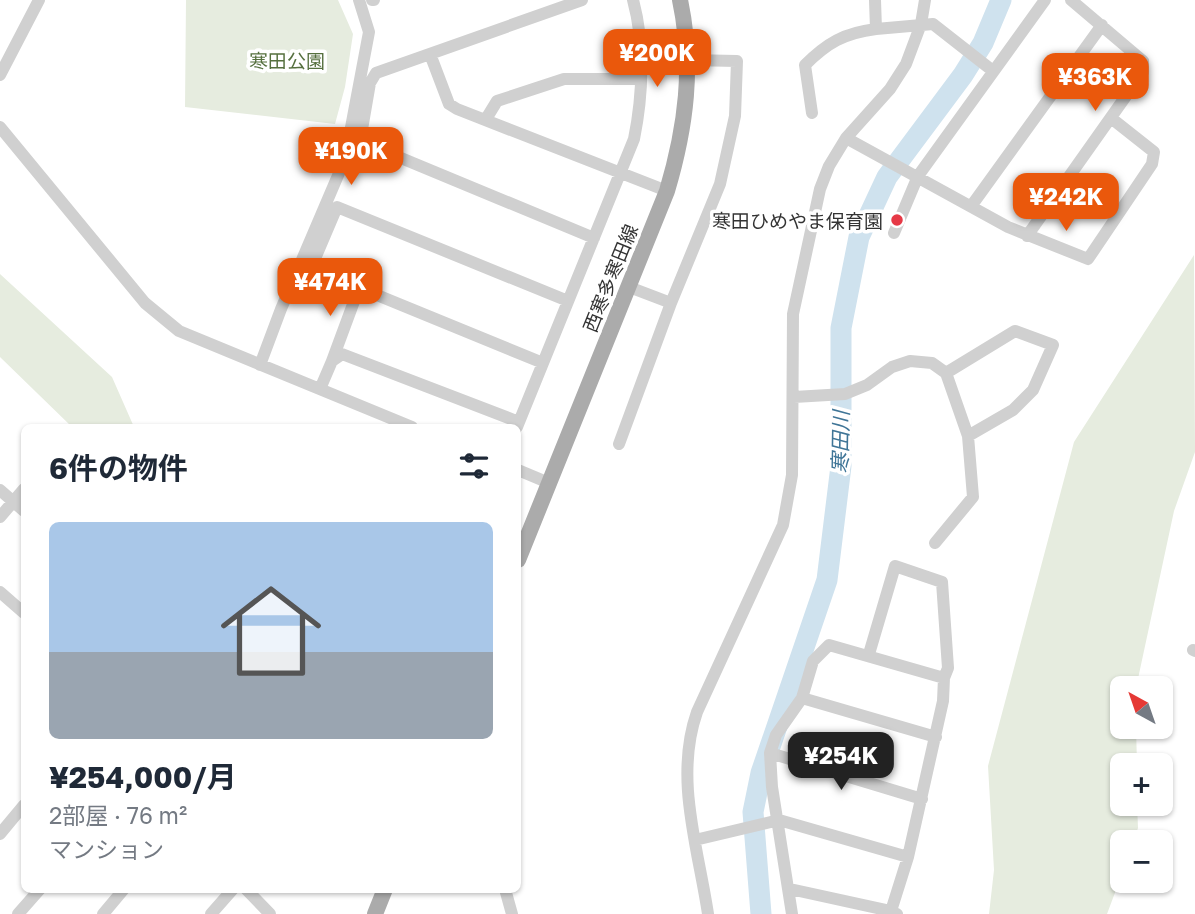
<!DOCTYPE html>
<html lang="ja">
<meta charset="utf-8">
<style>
:root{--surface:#fff;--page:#f6f6f7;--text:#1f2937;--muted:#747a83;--line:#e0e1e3;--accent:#ea580c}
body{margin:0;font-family:"Golos Text","Noto Sans JP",sans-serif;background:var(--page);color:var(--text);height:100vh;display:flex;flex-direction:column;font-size:26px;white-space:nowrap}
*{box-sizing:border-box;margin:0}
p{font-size:23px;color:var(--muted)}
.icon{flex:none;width:38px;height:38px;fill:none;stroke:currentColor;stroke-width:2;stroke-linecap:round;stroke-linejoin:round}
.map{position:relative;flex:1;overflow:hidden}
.drawer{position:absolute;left:21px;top:424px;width:500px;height:469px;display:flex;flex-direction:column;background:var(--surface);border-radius:10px;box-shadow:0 2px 5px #0004}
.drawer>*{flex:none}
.needle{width:46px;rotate:320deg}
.tools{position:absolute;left:1110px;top:676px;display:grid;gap:14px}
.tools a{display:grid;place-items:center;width:63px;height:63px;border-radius:10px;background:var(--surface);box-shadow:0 2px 5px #0004;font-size:35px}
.price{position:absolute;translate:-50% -60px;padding:0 16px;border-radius:14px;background:var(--accent);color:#fff;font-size:23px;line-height:46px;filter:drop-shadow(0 2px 4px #0008)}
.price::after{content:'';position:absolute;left:50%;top:42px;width:21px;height:16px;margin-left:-10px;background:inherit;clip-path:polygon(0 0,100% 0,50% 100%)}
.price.on{background:#222;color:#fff}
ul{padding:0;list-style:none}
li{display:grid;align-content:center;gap:14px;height:371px;padding:0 28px}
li+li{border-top:2px solid var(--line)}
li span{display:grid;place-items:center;height:217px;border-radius:10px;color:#555}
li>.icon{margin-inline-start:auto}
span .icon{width:126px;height:126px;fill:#fffc;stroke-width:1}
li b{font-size:30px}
h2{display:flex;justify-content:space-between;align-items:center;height:84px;padding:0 28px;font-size:30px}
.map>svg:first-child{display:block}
</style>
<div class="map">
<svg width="1195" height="914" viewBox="0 0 1195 914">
<rect width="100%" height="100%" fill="#fff"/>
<path fill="#e6ecdf" d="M186 0H338L353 34 345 87 335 124 185 107Z
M1194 255 1195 452 1174 511 1136 688H1122V726H1136L1137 765H1122V803H1137L1138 828 1133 842H1122V874L1107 914H989L994 870 988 766 1074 442Z
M0 274 112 377 134 427H72L0 357Z"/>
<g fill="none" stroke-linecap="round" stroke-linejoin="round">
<path stroke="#cfe2ee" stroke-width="21" d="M761 914 753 812 761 773 827 580 841 466V328L859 237 887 177 963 75 983 43 1001 0"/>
<path stroke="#d0d0d0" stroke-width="12" d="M372 0H374
M582 0 376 73 370 83 360 141 594 238
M875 0 876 29 933 24 993 71
M430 54 449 104 457 109 667 191
M0 75 39 0
M812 113 805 65C827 43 844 33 876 29
M486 119 497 101 564 79H640
M0 127 145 303 179 331 412 427
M846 138 1008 227 1088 259 1152 164 1154 152 1111 118
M972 205 1102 25
M894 233 918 176 1045 0
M1027 236 1143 72V61L1071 0
M629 287 671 303
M332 361 359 288
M543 363 311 268 337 207 568 301
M260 365 281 309 345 159 369 32 359 0
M946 373 1015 331 1053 345 1033 390 1013 410 968 436
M320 389 332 361 342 354 519 422
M794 397 845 394 867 385 892 367 910 361 932 363 946 373 968 436 973 497 935 543
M517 427 634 139C643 95 645 44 633 0
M619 444 671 303 720 184 735 116 737 61 689 60
M518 470 549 483
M0 490 24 511
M0 517 24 489
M0 592 24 613
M1193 650 1195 651
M869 654 895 566 942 582 948 668 944 678 943 701 908 857 891 911 897 914
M802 698 936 737
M770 753 922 799
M0 834 24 805
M695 840 779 820 908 857
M246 889 270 914
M505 889 512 914
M790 889 891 911
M18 914 40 889
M103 914 124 889
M211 914 233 889
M708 914C698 847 674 778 697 712L783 525 792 475 793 314 820 189 829 166 846 138 890 89 906 64 921 24 925 0
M792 914 772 787 770 753 776 735 802 698 813 661 829 645 944 678"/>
<path stroke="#ababab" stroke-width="16" d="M518 560 667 191C686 127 694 66 680 0
M375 914 385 889"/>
</g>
<circle fill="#e63946" stroke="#fff" stroke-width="2.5" cx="897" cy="220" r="7"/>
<g text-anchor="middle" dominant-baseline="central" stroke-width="7" stroke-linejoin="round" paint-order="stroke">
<g font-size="19" fill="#56703f" stroke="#fff">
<text x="287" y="60">寒田公園</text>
</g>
<g font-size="19" fill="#333" stroke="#fff" text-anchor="end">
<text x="883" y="220">寒田ひめやま保育園</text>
</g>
<g font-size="19" fill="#333" stroke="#fff">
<text transform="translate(610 278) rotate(-68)">西寒多寒田線</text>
</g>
<g font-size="21" font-style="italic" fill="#3f7597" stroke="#fff">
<text transform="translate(840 442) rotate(-89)">寒田川</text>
</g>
</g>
</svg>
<div class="tools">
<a><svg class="needle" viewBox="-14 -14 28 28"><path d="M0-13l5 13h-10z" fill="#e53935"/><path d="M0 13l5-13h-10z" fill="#747a83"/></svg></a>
<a>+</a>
<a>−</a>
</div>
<b class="price" style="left:657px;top:89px">¥200K</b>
<b class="price" style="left:1095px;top:113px">¥363K</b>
<b class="price" style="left:351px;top:187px">¥190K</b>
<b class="price" style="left:1066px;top:233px">¥242K</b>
<b class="price" style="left:330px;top:318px">¥474K</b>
<b class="price on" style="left:841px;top:792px">¥254K</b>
<section class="drawer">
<h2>6件の物件<svg class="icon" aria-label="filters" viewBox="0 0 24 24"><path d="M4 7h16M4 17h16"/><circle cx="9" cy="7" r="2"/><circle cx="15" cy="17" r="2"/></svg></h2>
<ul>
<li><span style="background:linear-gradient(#a9c7e8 60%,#9aa5b1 0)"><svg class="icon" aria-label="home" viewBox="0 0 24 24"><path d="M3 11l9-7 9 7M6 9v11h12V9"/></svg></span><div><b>¥254,000/月</b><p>2部屋 · 76 m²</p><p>マンション</p></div></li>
</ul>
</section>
</div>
